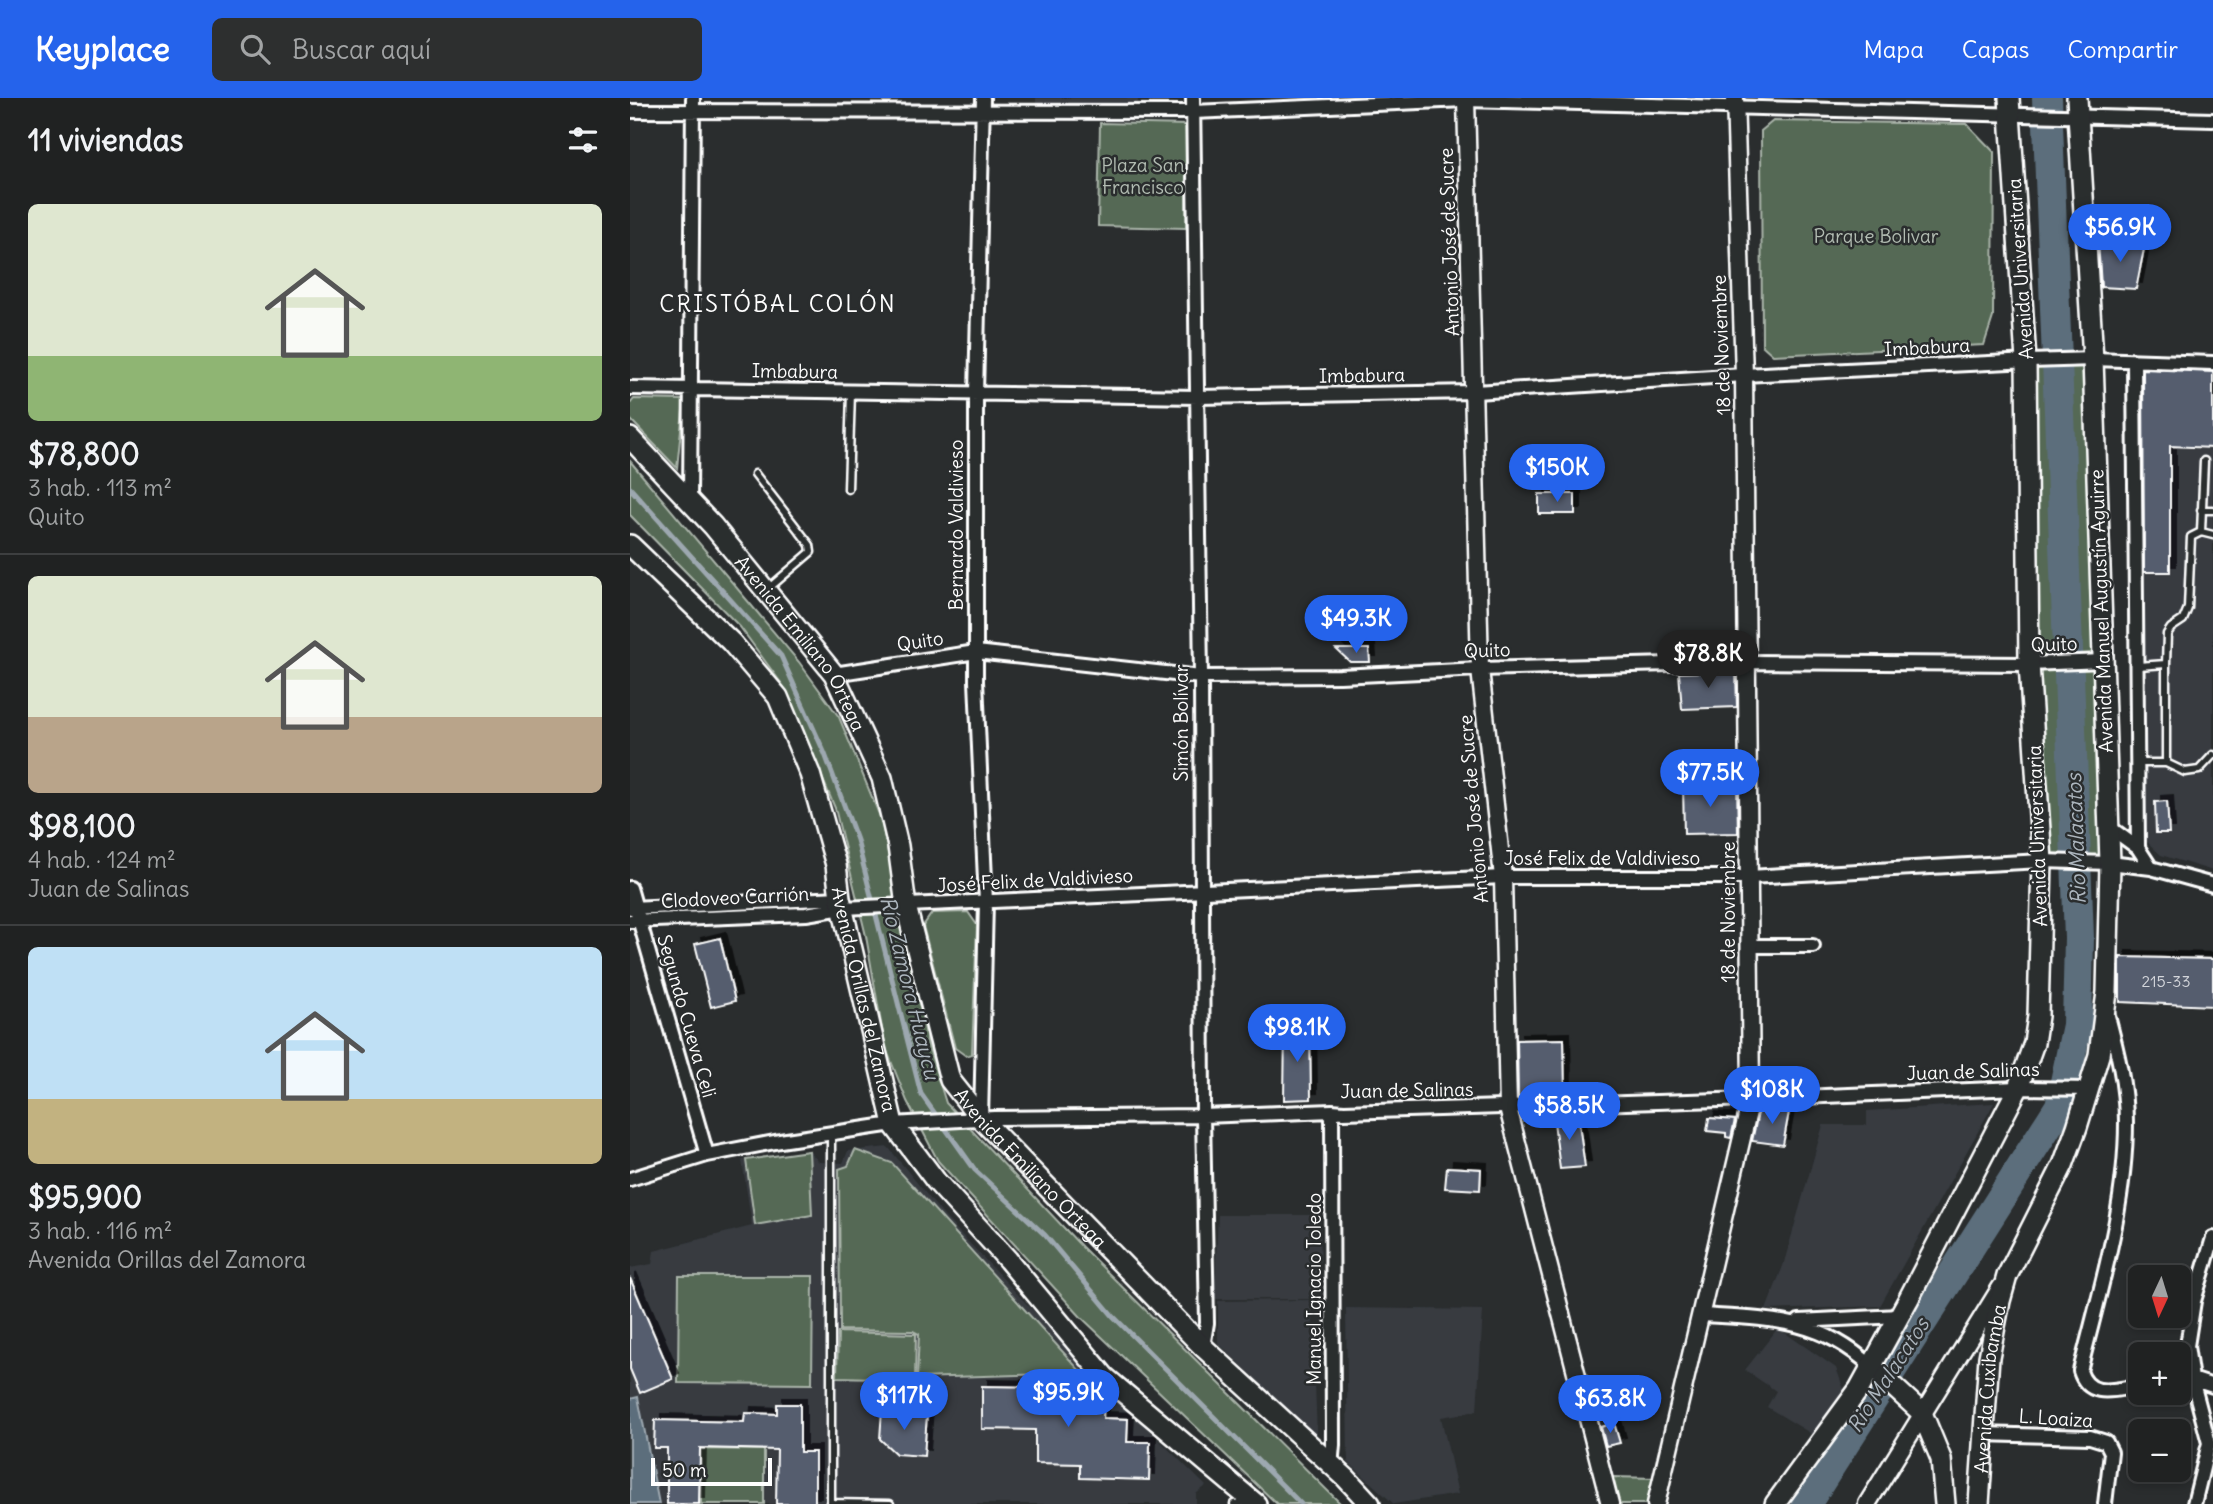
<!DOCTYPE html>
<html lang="es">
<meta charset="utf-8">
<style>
:root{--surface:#202222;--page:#2d2f2f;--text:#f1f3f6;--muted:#a2a4a5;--line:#3d3f40;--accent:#2563eb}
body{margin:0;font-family:Delius,sans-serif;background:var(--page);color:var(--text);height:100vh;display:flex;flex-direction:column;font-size:26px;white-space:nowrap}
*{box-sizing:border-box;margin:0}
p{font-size:23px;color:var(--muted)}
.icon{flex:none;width:38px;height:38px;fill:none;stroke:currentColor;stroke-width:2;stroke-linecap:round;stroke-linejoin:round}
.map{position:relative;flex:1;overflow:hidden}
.details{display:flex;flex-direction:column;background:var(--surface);width:630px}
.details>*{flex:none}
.needle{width:46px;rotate:184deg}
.controls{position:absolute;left:1498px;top:1167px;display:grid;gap:14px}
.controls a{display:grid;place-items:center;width:63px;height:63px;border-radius:10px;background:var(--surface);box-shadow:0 4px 10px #0003,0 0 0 2px var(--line);font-size:35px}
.scale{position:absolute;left:21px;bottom:18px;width:121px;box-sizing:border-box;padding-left:7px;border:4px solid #fff;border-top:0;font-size:19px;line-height:24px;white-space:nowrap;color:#fff;-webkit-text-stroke:5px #2a2d2e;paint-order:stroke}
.price{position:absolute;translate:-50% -60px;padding:0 16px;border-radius:24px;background:var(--accent);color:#fff;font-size:23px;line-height:46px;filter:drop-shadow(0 2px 4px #0008)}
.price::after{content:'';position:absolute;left:50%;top:42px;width:21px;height:16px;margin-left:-10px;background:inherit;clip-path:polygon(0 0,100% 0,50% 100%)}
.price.active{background:#222;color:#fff}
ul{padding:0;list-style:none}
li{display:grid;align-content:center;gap:14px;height:371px;padding:0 28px}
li+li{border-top:2px solid var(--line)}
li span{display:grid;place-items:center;height:217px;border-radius:10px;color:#555}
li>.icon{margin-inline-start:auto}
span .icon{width:126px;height:126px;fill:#fffc;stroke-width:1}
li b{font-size:30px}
h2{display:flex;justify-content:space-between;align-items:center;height:84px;padding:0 28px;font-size:30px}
header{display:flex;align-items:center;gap:42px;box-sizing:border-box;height:98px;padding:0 35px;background:var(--accent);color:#fff}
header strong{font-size:33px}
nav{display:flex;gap:38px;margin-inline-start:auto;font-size:24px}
.search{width:490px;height:63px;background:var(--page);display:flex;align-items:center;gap:18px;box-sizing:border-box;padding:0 24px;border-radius:10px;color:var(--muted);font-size:26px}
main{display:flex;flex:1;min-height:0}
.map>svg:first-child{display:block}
</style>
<header>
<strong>Keyplace</strong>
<div class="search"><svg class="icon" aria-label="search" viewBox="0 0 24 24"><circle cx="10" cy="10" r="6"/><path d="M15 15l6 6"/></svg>Buscar aquí</div>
<nav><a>Mapa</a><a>Capas</a><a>Compartir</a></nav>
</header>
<main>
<section class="details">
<h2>11 viviendas<svg class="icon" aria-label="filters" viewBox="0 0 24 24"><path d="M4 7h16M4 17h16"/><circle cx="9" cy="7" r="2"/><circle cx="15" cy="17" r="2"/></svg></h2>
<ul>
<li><span style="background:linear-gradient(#dfe7d0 70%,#8fb573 0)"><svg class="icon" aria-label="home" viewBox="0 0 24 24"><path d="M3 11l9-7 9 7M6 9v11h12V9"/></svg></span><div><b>$78,800</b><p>3 hab. · 113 m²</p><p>Quito</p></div></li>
<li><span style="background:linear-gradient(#dfe7d0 65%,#b9a48a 0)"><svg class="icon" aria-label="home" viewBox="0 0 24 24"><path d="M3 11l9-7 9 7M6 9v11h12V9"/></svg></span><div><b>$98,100</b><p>4 hab. · 124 m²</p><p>Juan de Salinas</p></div></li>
<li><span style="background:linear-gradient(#bfe0f5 70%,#c2b280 0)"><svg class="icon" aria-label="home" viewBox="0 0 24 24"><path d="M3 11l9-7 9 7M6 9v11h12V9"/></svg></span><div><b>$95,900</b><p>3 hab. · 116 m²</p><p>Avenida Orillas del Zamora</p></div></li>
</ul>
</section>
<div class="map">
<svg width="1583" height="1406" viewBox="0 0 1583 1406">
<defs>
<filter id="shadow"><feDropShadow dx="6" dy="-6" stdDeviation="0" flood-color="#0009"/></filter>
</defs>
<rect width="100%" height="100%" fill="#2a2d2e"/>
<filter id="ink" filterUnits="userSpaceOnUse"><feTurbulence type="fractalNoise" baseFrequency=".0143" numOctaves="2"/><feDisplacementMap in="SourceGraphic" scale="14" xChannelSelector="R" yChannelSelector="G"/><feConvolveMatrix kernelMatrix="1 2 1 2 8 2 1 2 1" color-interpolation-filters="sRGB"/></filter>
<g filter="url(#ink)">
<path fill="#373b41" d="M406 0H508V13L406 12Z
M1508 265 1583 267V773L1531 757 1516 743V674Z
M1364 1005 1250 1208 1136 1212 1153 1168 1193 1027H1237V1013Z
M258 1049 314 1118 471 1285 576 1388 566 1396V1406H0V1170L22 1166 24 1153 122 1128 112 1062 179 1053 189 1064 213 1065 218 1053Z
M588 1117H690L691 1201H584Z
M682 1202 687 1339 588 1245V1203Z
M716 1210 853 1212 847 1313 811 1319 828 1396 764 1406 718 1364Z
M1148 1230 1206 1270 1215 1294 1185 1338 1137 1309 1146 1293 1115 1272Z"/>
<path fill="#556954" stroke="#aab4aa" stroke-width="2" d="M1143 23 1337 26 1364 54 1363 219 1354 247 1143 257 1132 247 1131 33Z
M470 25 558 27 556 130 468 128Z
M1463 262 1478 764 1413 761 1396 263Z
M4 301 54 302 47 370 0 321V306Z
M0 363 169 564 209 619 251 721 298 947 316 1005 452 1149 711 1406H647L451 1219 308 1063 277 1003 255 948 236 838 205 710 154 589 110 529 0 417Z
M338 814 347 827 342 956 336 958 325 950 293 828 302 815Z
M225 1052 262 1065 452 1275 287 1280 289 1236 283 1233 210 1232 209 1071 218 1068Z
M179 1053 182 1117 125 1127 116 1062Z
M49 1178H183L182 1286 48 1285Z
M208 1234 286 1236 285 1281 207 1279Z
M71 1351 134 1352V1406H71Z
M982 1379 1026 1380 1020 1406H989Z"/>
<path fill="#5b6e7c" stroke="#9da8b0" stroke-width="2" d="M8 1299 29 1406H0V1301Z"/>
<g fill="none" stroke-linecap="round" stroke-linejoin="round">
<path stroke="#9da8b0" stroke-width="5" d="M0 390 151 558 195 656 227 742 291 996 345 1072 415 1137 483 1218 671 1406"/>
<path stroke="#5b6e7c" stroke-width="30" d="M1176 1406 1430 1008 1447 927 1449 840 1417 0"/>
</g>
<path fill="#545d6e" stroke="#fff" stroke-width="2" filter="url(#shadow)" d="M1468 142 1515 146 1506 191 1471 189Z
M1513 271 1583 274V350L1540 348V474H1514Z
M909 396H945V416H909Z
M706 551H739L740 564H720Z
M1106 573 1107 609 1052 611 1049 575Z
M1053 686H1107L1108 735 1054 736Z
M1537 703 1539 735H1526L1525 704Z
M90 840 105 903 81 909 65 846Z
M1490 859 1583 861V908L1490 904Z
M655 930H680L681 1001 654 1002Z
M934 941 935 998 888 999 887 942Z
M1160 1008 1153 1047 1122 1043 1128 1015 1132 1012Z
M923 1016 948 1018 955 1069 930 1071Z
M1079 1020 1105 1022 1101 1040 1096 1039V1035L1077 1033Z
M817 1069 851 1071 850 1092 815 1090Z
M0 1180 43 1281 10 1295 0 1271Z
M409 1283 456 1284V1303H474L473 1320 498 1321 497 1344H520L519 1382 450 1380V1366L405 1365V1332L352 1331V1288L409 1289Z
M147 1306H170V1354H185V1406H146L147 1352 70 1350 69 1406H37V1350H24L25 1322 114 1324 115 1315 147 1316Z
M252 1312 297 1316 294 1358 266 1356 250 1341Z
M984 1325 990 1345 976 1348 971 1329Z"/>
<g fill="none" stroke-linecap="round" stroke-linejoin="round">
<defs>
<path id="service" d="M125 376 180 447 181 454 139 490
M218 391 221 294
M1571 412H1583
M1571 434 1583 437
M1508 568 1536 566 1537 536 1541 530 1553 522 1558 510 1561 439 1571 434 1574 363
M1508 665H1536V566
M1536 665 1555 674 1569 672 1583 657
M201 1405 260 1406
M201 1406V1036
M604 1406 618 1404"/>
<path id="minor" d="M563 0 571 579 573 1018 577 1225 573 1249
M0 13 563 14 835 2 1583 22
M1504 263 1508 750
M0 290 568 299 845 294 1114 277 1400 263 1463 261 1583 265
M60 404 63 0
M204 576 346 554 571 579 710 578 850 571 1118 564 1399 566 1473 563
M1478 728 1508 750 1521 770
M0 790 77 1057
M1 810 210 800
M0 823 176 816 213 810 873 779H1119L1412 763 1480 765 1521 770 1583 787
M1119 848H1183
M1478 918C1487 952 1496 988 1496 1024 1496 1109 1470 1191 1450 1273 1459 1302 1486 1291 1510 1288
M351 1021 356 804 346 583V296L353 0
M0 1081 77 1057 150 1043 263 1026 364 1020 573 1018 702 1013 714 1014 1121 1001 1388 990 1459 991
M1071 1217C1138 1221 1189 1220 1241 1268
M1169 1223 1269 1218
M1549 1283 1562 1281 1583 1288
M1352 1336 1460 1339 1476 1344 1481 1354 1475 1406
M701 1369 703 1347 702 1013
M1564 1406 1579 1345 1562 1281 1557 1248 1564 1203 1583 1140"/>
<path id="tertiary" d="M836 0 850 571 873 779 878 1010 980 1406
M1026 1406 1121 1001 1114 277 1105 0
M1237 1406 1371 1189"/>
<g id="primary">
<path id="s1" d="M0 340 83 428 204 576 252 680 268 748 276 808 320 982 351 1021 573 1249 716 1380 740 1406"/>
<path id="s2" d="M0 447 101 544 148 599 180 676 206 767 210 800 263 1026 306 1083 378 1162 475 1279 626 1406"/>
<path d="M1241 1268 1292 1315 1311 1361 1315 1406"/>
<path d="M1145 1406 1229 1291 1278 1202 1388 990 1404 945 1408 918 1412 763 1399 566 1396 263 1379 0"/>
<path id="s3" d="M1349 1406 1359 1259 1370 1203 1377 1178 1433 1067 1447 1029 1469 957 1477 894 1480 765 1463 261 1447 0"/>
</g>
</defs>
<use href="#service" stroke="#fff" stroke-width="11"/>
<use href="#minor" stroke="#fff" stroke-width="18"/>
<use href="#tertiary" stroke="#fff" stroke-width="21"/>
<use href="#primary" stroke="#fff" stroke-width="24"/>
<use href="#service" stroke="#2a2d2e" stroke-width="6"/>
<use href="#minor" stroke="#2a2d2e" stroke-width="12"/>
<use href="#tertiary" stroke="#2a2d2e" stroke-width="16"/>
<use href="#primary" stroke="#2a2d2e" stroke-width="19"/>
</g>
</g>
<g text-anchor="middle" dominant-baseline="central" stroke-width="5" stroke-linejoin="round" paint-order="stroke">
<g font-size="16" fill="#d4d6db">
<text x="1536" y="883">215-33</text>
</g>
<g font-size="19" fill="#b2bcb2" stroke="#2a2d2e">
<text x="513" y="67">Plaza San<tspan x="513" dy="22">Francisco</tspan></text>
<text x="1246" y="138">Parque Bolivar</text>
</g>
<g font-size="19" fill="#fff" stroke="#2a2d2e">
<text transform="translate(819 144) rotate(-92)">Antonio José de Sucre</text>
<text transform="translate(1390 171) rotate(-94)">Avenida Universitaria</text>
<text transform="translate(1091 247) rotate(-92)">18 de Noviembre</text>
<text transform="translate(1297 249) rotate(-3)">Imbabura</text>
<text transform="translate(165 273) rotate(1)">Imbabura</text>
<text transform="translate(732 277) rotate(-1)">Imbabura</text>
<text transform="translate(326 427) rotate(-90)">Bernardo Valdivieso</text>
<text transform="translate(1471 513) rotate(-92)">Avenida Manuel Augustín Aguirre</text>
<text transform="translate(290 543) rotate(-9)">Quito</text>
<text stroke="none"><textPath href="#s1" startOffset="268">Avenida Emiliano Ortega</textPath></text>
<text transform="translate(1424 546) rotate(-2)">Quito</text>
<text transform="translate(857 552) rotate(-2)">Quito</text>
<text transform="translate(551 625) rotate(-90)">Simón Bolívar</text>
<text transform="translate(843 711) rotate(-95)">Antonio José de Sucre</text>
<text transform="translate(1407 738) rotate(-92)">Avenida Universitaria</text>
<text x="972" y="760">José Felix de Valdivieso</text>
<text transform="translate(405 782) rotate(-3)">José Felix de Valdivieso</text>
<text transform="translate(105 799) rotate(-3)">Clodoveo Carrión</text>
<text transform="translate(1098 814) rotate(-90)">18 de Noviembre</text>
<text stroke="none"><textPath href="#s2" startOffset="528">Avenida Orillas del Zamora</textPath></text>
<text transform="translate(57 918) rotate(74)">Segundo Cueva Celi</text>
<text transform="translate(1343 973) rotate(-2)">Juan de Salinas</text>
<text transform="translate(777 992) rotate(-1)">Juan de Salinas</text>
<text stroke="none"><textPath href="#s1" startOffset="856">Avenida Emiliano Ortega</textPath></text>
<text transform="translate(684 1191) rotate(-90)">Manuel Ignacio Toledo</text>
<text stroke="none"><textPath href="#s3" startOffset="116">Avenida Cuxibamba</textPath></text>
<text transform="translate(1426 1320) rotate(4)">L. Loaiza</text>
</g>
<g font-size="21" font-style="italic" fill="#adb6be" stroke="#2a2d2e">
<text transform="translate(1446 741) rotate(-92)">Rio Malacatos</text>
<text transform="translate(280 890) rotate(76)">Río Zamora Huaycu</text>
<text transform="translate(1258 1277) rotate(-57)">Rio Malacatos</text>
</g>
<g font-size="23" letter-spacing="2" fill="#fff" stroke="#2a2d2e">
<text x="148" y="205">CRISTÓBAL COLÓN</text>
</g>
</g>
</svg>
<div class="controls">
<a><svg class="needle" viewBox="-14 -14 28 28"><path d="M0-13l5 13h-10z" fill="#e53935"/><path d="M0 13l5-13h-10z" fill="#a2a4a5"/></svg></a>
<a>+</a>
<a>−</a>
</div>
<div class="scale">50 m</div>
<b class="price" style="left:1490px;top:166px">$56.9K</b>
<b class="price" style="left:927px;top:406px">$150K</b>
<b class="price" style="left:726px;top:557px">$49.3K</b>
<b class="price active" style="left:1078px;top:592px">$78.8K</b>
<b class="price" style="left:1080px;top:711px">$77.5K</b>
<b class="price" style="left:667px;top:966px">$98.1K</b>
<b class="price" style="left:1142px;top:1028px">$108K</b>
<b class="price" style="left:939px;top:1044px">$58.5K</b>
<b class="price" style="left:438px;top:1331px">$95.9K</b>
<b class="price" style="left:274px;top:1334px">$117K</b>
<b class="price" style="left:980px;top:1337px">$63.8K</b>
</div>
</main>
